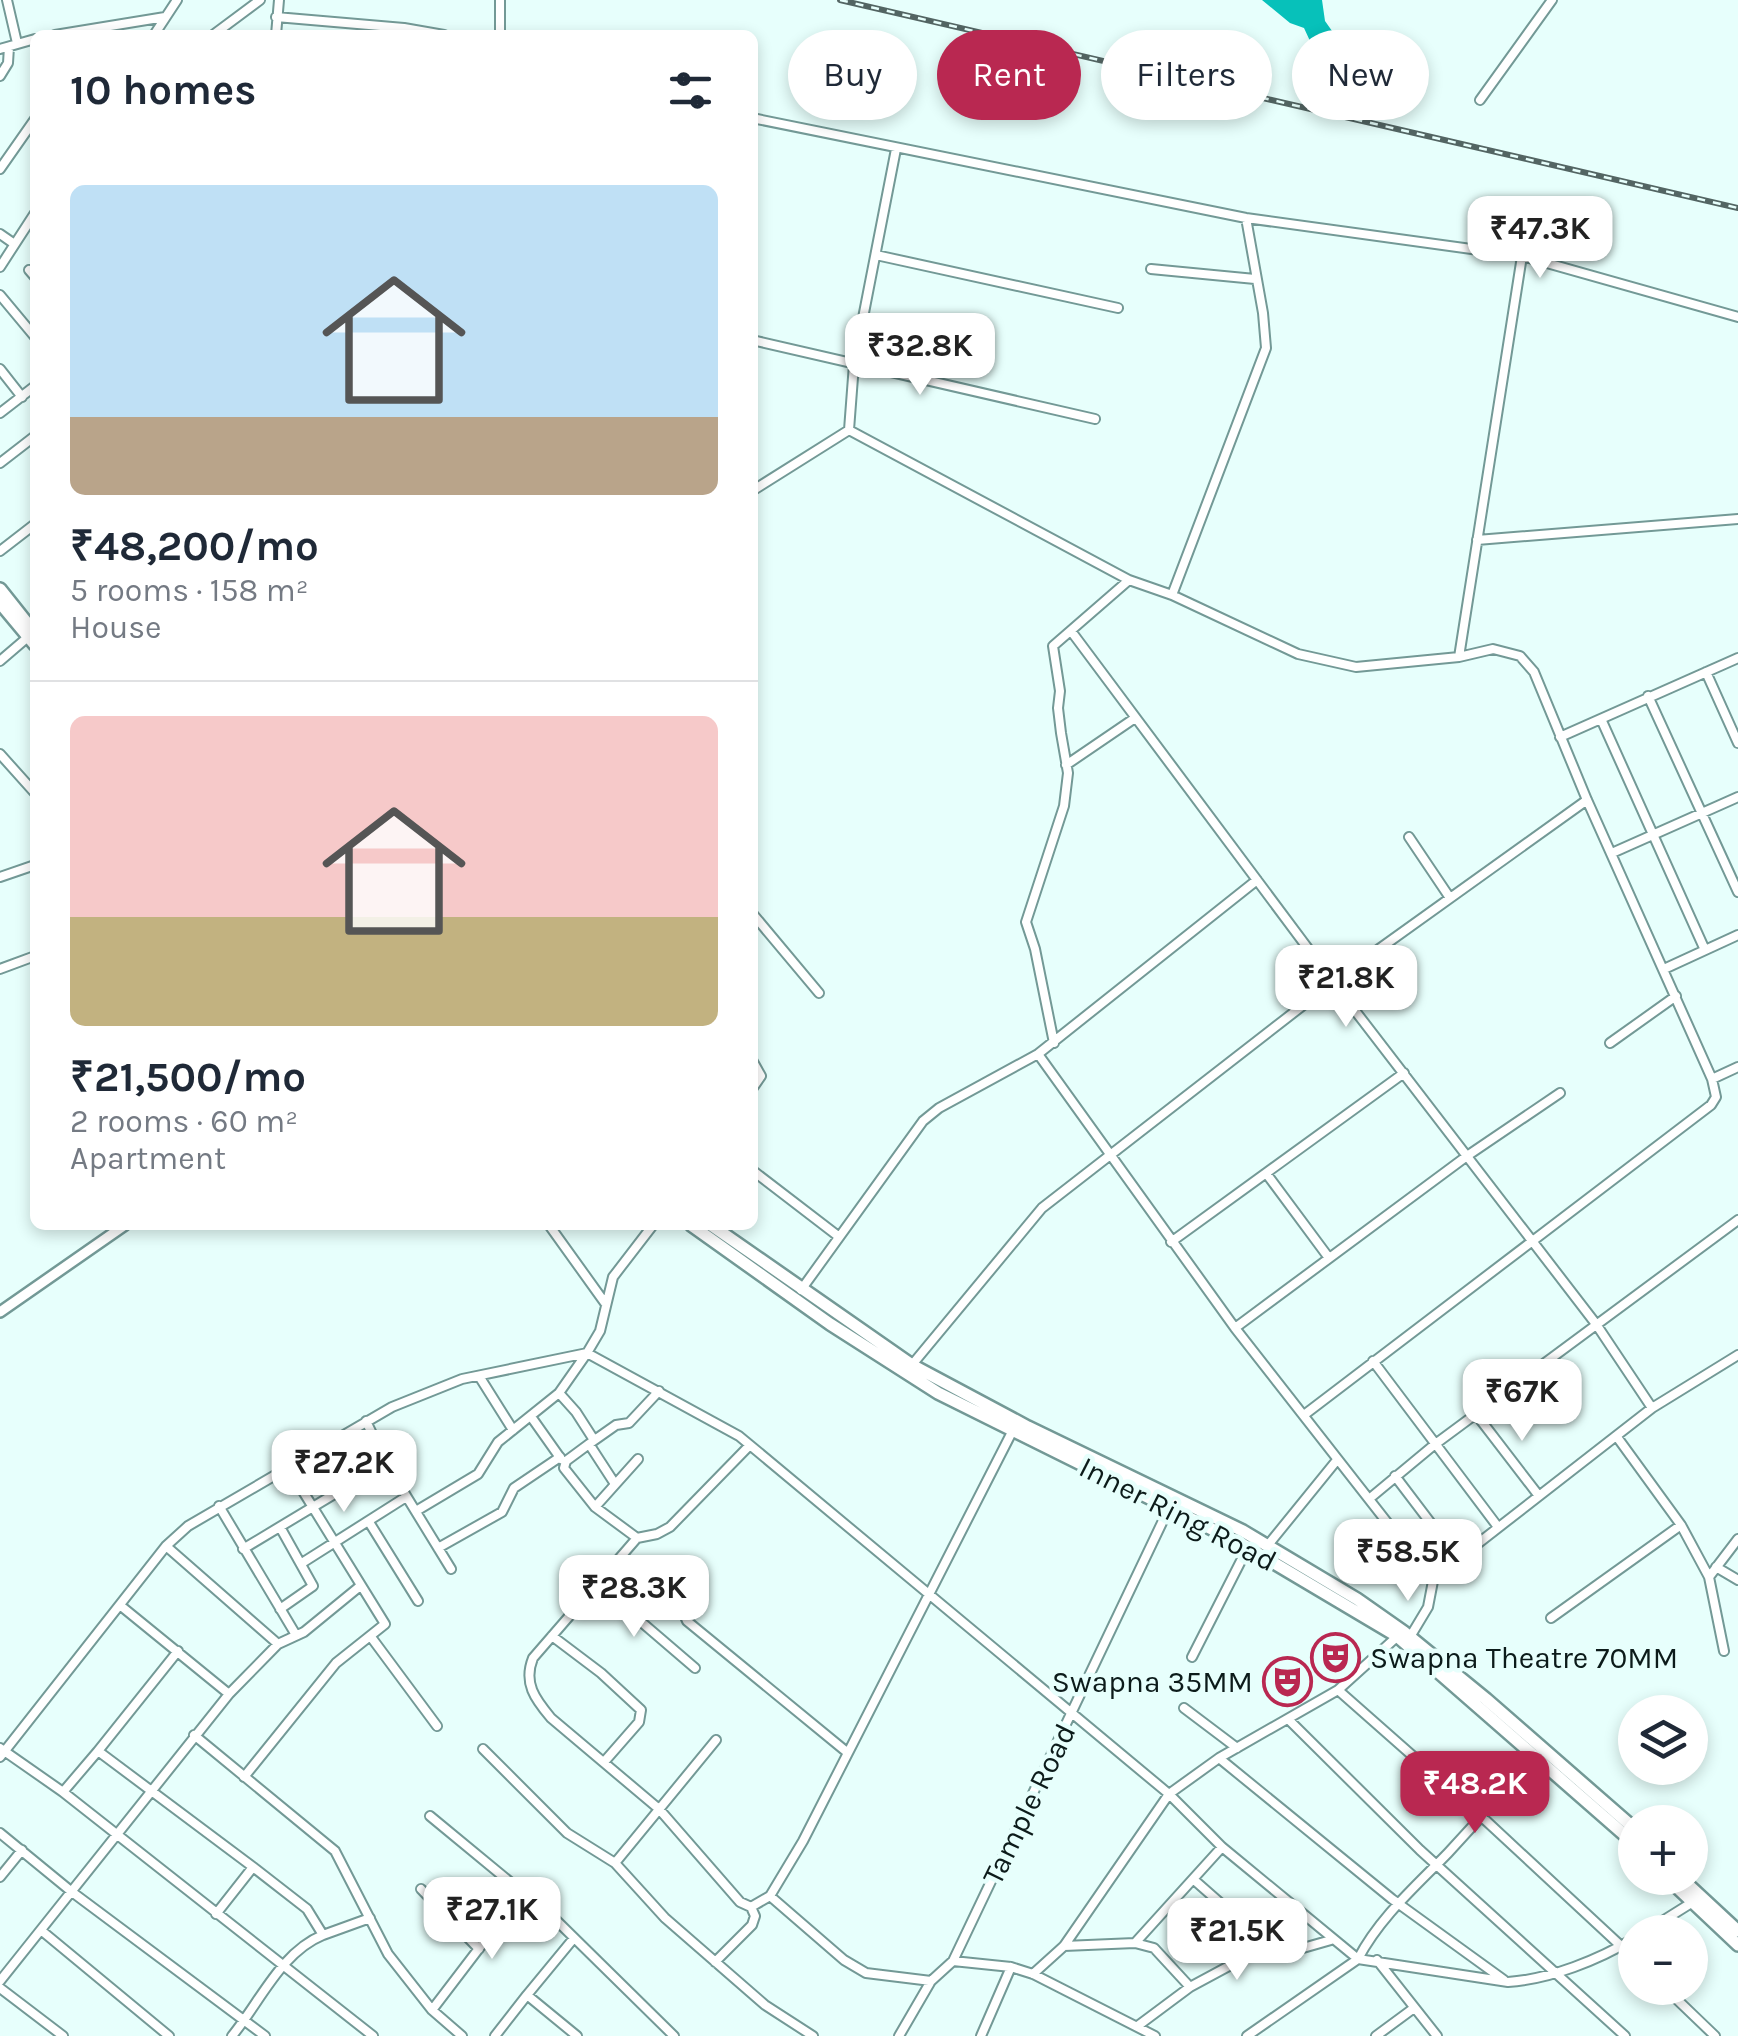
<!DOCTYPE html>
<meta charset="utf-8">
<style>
:root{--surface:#fff;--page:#f6f6f7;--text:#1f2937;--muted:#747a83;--line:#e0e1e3;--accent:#b92851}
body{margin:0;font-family:Karla,sans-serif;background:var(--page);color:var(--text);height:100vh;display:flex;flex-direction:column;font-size:38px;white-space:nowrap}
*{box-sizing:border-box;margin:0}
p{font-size:32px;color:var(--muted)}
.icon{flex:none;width:55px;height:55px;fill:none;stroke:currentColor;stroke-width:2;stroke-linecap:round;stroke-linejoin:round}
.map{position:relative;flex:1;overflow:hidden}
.panel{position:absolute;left:30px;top:30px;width:728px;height:1200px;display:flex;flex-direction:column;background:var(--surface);border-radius:15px;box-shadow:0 5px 15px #0003}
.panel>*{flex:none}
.banner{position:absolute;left:788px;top:30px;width:800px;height:90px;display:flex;gap:20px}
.tools{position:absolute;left:1618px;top:1695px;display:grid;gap:20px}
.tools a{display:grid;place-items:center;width:90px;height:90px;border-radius:50%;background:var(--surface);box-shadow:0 5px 15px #0003;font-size:50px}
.price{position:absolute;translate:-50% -85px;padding:0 22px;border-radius:20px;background:#fff;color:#222;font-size:32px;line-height:65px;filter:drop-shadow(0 2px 5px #0008)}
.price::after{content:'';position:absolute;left:50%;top:60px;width:30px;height:22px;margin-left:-15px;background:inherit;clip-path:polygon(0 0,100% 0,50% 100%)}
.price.current{background:var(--accent);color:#fff}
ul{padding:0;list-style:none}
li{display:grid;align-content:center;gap:20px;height:530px;padding:0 40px}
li+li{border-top:2px solid var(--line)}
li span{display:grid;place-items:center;height:310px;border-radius:15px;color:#555}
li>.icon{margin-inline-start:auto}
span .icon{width:180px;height:180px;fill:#fffc;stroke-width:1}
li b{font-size:42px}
h2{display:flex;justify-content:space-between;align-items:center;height:120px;padding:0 40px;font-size:42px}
.chip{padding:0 35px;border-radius:45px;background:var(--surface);box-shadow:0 5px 15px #0003;font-size:35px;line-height:90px}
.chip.current{background:var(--accent);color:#fff}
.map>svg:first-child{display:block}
</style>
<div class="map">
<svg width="1738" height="2036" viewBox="0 0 1738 2036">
<rect width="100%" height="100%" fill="#e7fffc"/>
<path fill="#07c1ba" d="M1262 0H1322L1325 21 1368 82 1341 56 1323 54 1322 44 1310 41 1304 28 1290 23Z"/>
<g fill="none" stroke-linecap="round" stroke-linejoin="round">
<defs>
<path id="minor" d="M7 0 17 43
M276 17 404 28 444 35
M55 35 165 17
M154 35 177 0
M213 35 260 0
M276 35 279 0
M500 35V0
M0 49 35 39
M0 76 8 63 9 47
M1480 100 1552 0
M752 118 1246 218 1522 256 1738 317
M0 169 35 119
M0 234 13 243
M876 255 1118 308
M0 267 35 213
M1151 269 1255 279
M29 270 35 277
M0 295 35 337
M752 340 1095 419
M0 369 22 397
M0 413 35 386
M849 430 1129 580 1172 595 1298 654 1356 667 1459 657 1493 649 1520 656 1534 672 1587 800 1712 1079 1716 1097 1711 1105 1304 1415
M0 463 35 436
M752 491 849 430 854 364 896 149
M1477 540 1738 519
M0 551 35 524
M1172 595 1266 348 1263 313 1246 218
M1071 631 1333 982 1596 1324 1652 1408
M1459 657 1522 256
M0 661 28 637
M1706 672 1738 743
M1648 696 1738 892
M1601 719 1705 950
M1560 737 1738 658
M0 754 35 793
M1066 765 1135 718
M1409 837 1450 898
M1612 853 1738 797
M0 877 35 865
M752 913 819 993
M0 969 35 956
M1664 969 1738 935
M1054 1043 1035 949 1026 922 1064 806 1068 773 1061 733 1058 708 1060 691 1053 646 1129 580
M1610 1043 1676 996
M1038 1054 1235 1328 1433 1581
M752 1060 761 1076 752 1089
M1712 1079 1738 1067
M752 1170 838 1236
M1266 1173 1329 1258
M549 1225 605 1303
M1171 1242 1404 1073
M801 1290 923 1121 939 1108 1038 1054 1257 880
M1235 1328 1467 1156 1560 1093
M1373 1361 1498 1527
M911 1366 1042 1208 1333 982 1587 800
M479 1376 513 1430
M559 1393 576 1412 594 1440
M1476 1414 1539 1496
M532 1418 561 1459
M366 1421 386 1463 451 1569
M1617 1437 1681 1525 1709 1577 1724 1651
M589 1444 615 1484
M638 1459 595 1507 564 1468 566 1461 589 1444 616 1425 629 1423 659 1391
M1395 1476 1458 1559
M1369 1499 1434 1445 1738 1220
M219 1506 296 1635
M595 1507 637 1538 657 1534 670 1527 749 1446
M416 1511 478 1474 498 1442 559 1393 587 1353 739 1436 1169 1794 1222 1847 1358 1959C1380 1917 1416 1886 1448 1853 1478 1821 1507 1788 1535 1754
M369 1522 418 1601
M280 1527 313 1586 280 1609
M637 1538 533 1658C523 1683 535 1699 551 1718L659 1809 740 1902 751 1907 770 1896 803 1841 1013 1430
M1268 1545 1337 1460
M166 1546 278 1644
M438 1548 502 1512 514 1488 560 1457
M243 1549 386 1463
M302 1563 406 1497
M1716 1567 1738 1580
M1709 1577 1738 1539
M597 1584 695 1668
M680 1592V1605L687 1621 848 1753
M121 1606 229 1694
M1551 1618 1681 1525
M552 1636 601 1673 641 1710 639 1722 604 1762
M371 1637 437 1726
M1410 1637 1428 1607 1433 1581 1458 1559 1652 1408 1738 1355
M1192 1657 1248 1547
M1338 1690 1482 1817 1635 1959
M1184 1708 1237 1748
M1288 1719 1420 1850 1625 2036
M194 1735 335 1851 388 1954 432 2010 462 2036
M716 1740 615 1863 665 1918 765 2005 813 2036
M0 1748 63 1792 373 2036
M483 1749 567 1833 615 1863
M98 1751 178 1651
M0 1757 166 1546 188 1526 392 1407 462 1379 587 1353 600 1331 613 1277 653 1225
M1219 1758 1392 1899 1504 1980
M244 1777 336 1663 385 1624 288 1467
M63 1792 98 1751 253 1867 216 1914
M430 1816 556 1920 674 2036
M0 1833 72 1892 265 2036
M0 1877 22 1850
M1193 1879 1268 1945
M421 1889 479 1949
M770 1896 844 1960 866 1973 931 1981
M42 1931 169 2036
M1645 1932 1696 1900
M323 1935 370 1918
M1135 1943 1154 1948 1190 1987
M1064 1946 1135 1943 1222 1847
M1377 1960 1437 2036
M953 1961 1011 1967 1033 1974 1155 2036
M715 1962 752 1925 755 1916 751 1907
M1033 1974 1064 1946 1169 1794 1219 1758 1338 1690 1400 1634
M0 1981 229 1694 278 1644 304 1632 359 1587
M0 1988 63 2036
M1665 1988 1715 2036
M527 1995 574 1938
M432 2010 522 1892
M1139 2025 1190 1987 1268 1945 1303 1948 1331 1940
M232 2036C260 2002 281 1952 323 1935L307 1909 253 1867
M495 2036 527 1995 577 2036
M899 2036 931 1981 953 1961 1169 1508
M981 2036 1011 1967
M1247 2036 1358 1959 1508 1982C1551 1979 1598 1960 1635 1938
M1376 2036 1414 2008"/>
<path id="tertiary" d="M0 1312 125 1225"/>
<path id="primary" d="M0 589 35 633
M0 603 35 645
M691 1225 830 1324 938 1393 1242 1544 1397 1636 1635 1844
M711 1225 912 1365 1028 1427 1243 1531 1357 1599 1404 1632 1486 1699 1635 1829
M1667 1878 1738 1945
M1681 1878 1738 1931"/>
</defs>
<use href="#minor" stroke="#739996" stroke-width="12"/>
<use href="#tertiary" stroke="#739996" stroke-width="14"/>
<use href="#primary" stroke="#739996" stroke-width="16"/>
<use href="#minor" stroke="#fff" stroke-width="8"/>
<use href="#tertiary" stroke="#fff" stroke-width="9"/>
<use href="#primary" stroke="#fff" stroke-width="11"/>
<defs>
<path id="rail" d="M840 0 1738 208"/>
</defs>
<use href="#rail" stroke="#536563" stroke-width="6"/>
<use href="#rail" stroke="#e7fffc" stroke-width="2.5" stroke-dasharray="8" stroke-linecap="butt"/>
</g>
<defs>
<symbol id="theatre-ring" viewBox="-11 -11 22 22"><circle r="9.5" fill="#e7fffc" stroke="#b92851" stroke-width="1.5"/><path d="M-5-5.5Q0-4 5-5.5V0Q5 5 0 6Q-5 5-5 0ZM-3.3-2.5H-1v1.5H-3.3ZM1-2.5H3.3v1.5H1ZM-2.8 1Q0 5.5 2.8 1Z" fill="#b92851"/></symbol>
</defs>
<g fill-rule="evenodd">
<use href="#theatre-ring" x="1308" y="1630" width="55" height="55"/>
<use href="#theatre-ring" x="1260" y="1654" width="55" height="55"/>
</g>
<g text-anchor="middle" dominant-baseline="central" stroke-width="9" stroke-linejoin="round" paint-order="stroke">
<g font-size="30" fill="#0c1b1a" stroke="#e7fffc">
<text transform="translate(1178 1514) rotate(27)">Inner Ring Road</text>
<text transform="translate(1029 1804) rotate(-64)">Tample Road</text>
</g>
<g font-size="30" fill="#0c1b1a" stroke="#e7fffc" text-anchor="start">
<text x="1370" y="1658">Swapna Theatre 70MM</text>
<text x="1253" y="1682" text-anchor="end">Swapna 35MM</text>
</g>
</g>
</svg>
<div class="tools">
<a><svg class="icon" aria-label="layers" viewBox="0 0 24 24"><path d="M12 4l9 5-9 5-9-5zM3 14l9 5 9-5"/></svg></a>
<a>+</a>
<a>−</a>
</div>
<b class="price" style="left:1540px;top:281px">₹47.3K</b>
<b class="price" style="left:920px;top:398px">₹32.8K</b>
<b class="price" style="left:1346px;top:1030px">₹21.8K</b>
<b class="price" style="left:1522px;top:1444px">₹67K</b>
<b class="price" style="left:344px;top:1515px">₹27.2K</b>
<b class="price" style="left:1408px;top:1604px">₹58.5K</b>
<b class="price" style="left:634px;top:1640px">₹28.3K</b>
<b class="price current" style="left:1475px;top:1836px">₹48.2K</b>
<b class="price" style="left:492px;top:1962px">₹27.1K</b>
<b class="price" style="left:1237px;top:1983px">₹21.5K</b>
<div class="banner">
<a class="chip">Buy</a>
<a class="chip current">Rent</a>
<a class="chip">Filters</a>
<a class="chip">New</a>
</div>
<section class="panel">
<h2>10 homes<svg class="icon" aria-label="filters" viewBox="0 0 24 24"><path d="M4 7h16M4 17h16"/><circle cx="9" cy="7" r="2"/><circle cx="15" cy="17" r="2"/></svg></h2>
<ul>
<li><span style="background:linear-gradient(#bfe0f5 75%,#b9a48a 0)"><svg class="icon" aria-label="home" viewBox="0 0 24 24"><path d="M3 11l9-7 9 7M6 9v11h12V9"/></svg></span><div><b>₹48,200/mo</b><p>5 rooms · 158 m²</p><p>House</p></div></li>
<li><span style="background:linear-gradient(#f6c9c9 65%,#c2b280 0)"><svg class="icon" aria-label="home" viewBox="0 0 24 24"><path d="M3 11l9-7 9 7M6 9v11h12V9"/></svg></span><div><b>₹21,500/mo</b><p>2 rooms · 60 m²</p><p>Apartment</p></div></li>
</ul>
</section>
</div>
